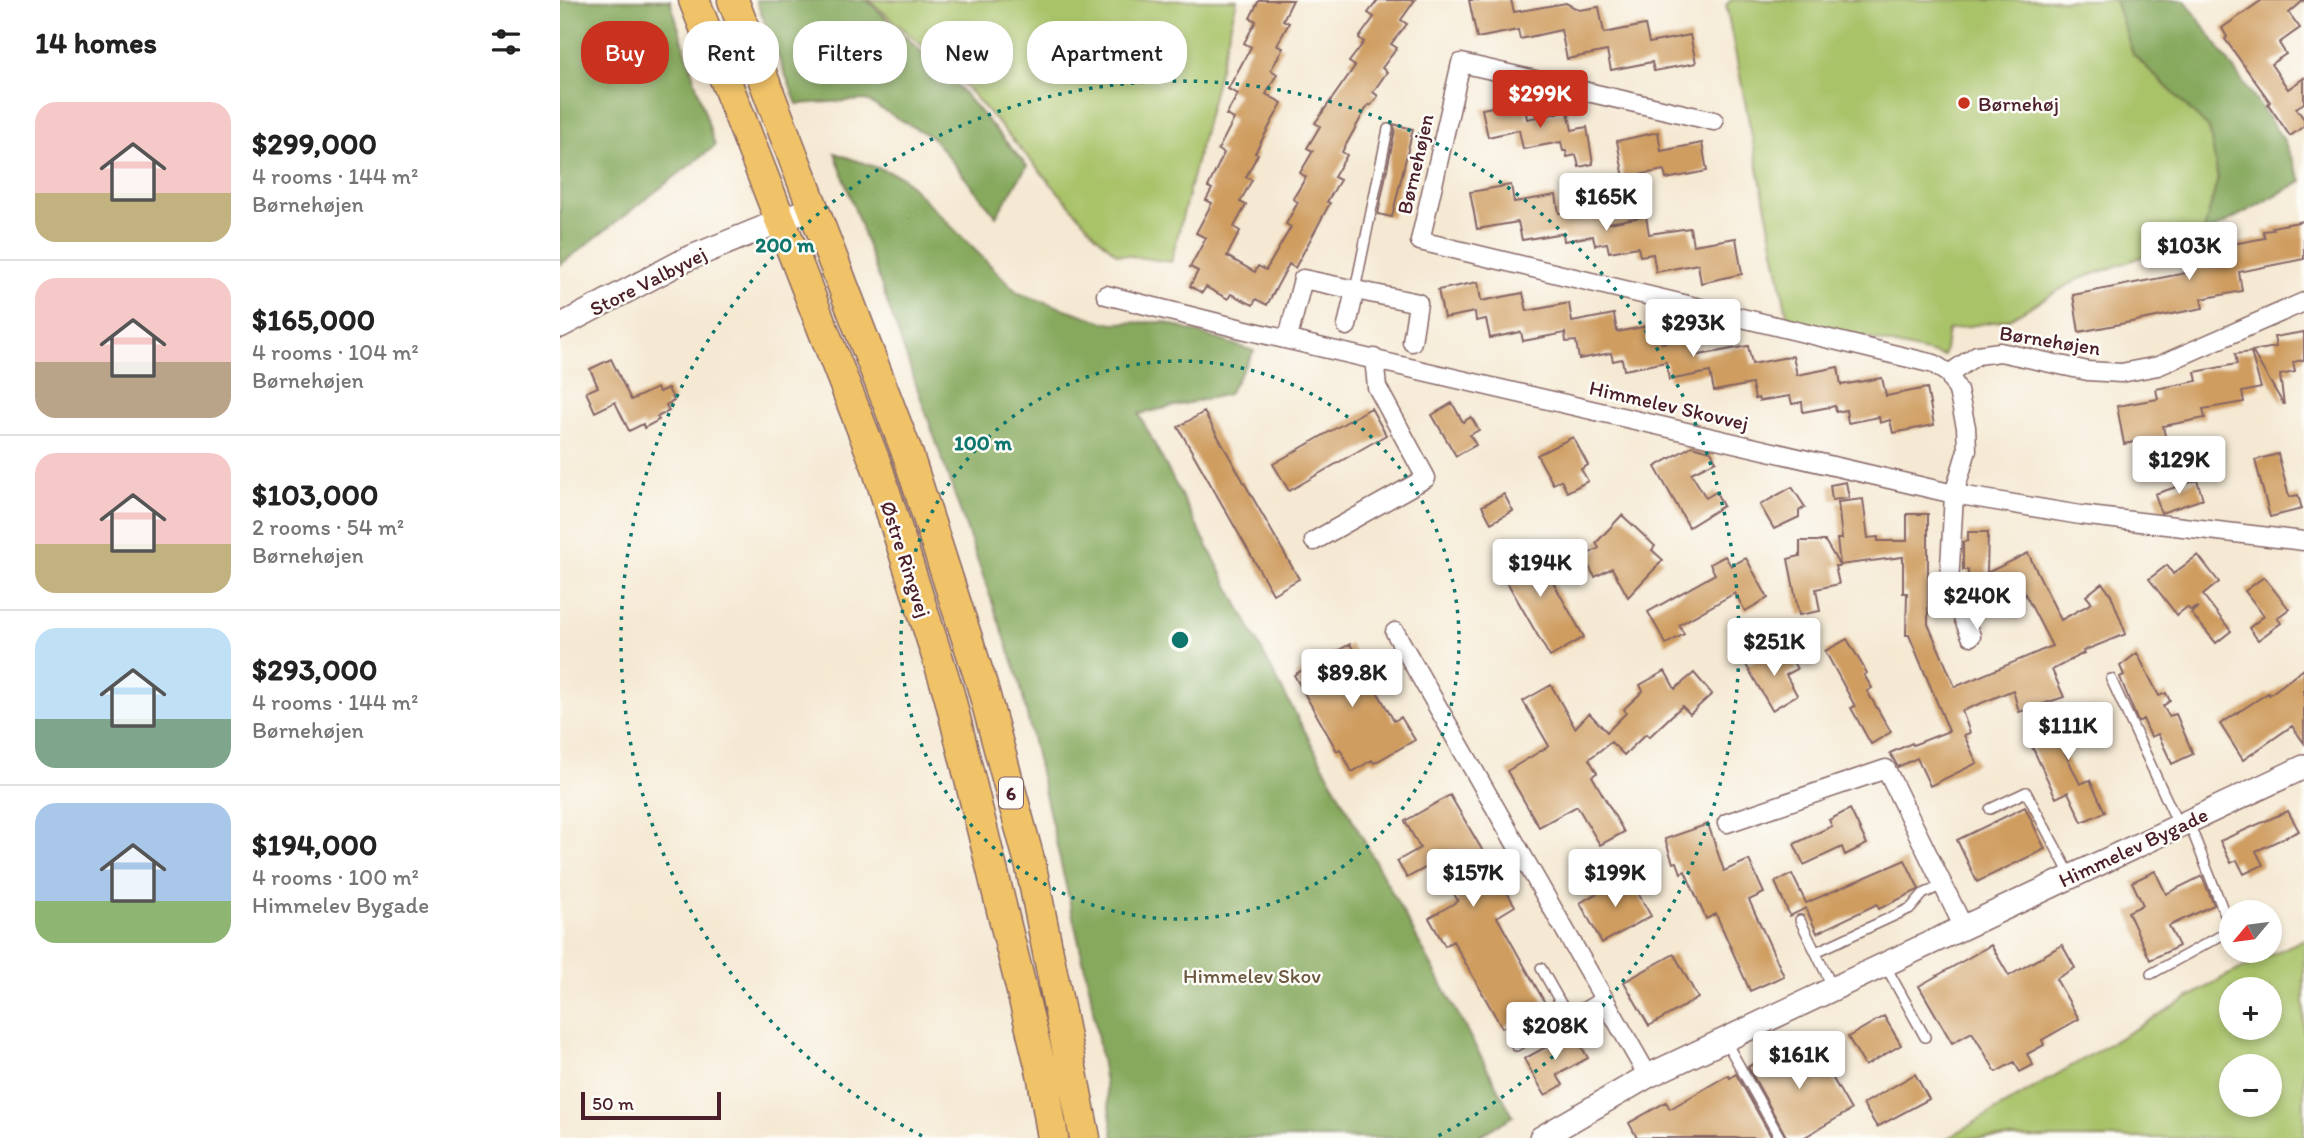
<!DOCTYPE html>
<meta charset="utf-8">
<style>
:root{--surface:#fff;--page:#f6f6f6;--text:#222;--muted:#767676;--line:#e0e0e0;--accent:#c8321e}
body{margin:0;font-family:Itim,sans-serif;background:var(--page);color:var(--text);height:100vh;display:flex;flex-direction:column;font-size:26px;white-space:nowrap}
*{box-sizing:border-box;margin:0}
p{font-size:23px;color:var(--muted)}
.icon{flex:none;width:38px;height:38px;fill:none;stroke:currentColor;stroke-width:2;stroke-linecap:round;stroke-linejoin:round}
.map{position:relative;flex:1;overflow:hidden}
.panel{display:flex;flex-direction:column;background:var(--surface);width:560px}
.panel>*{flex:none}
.guide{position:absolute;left:21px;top:21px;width:665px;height:63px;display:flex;gap:14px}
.needle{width:46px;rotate:241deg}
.controls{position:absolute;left:1659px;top:900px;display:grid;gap:14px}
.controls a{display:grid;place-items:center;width:63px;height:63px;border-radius:50%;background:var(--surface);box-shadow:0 4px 10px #0003;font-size:35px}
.scale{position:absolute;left:21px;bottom:18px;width:140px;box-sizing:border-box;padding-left:7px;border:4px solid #4a1f2b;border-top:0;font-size:19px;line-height:24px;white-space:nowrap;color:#4a1f2b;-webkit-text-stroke:5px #fdfcf7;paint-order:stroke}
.price{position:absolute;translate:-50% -60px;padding:0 16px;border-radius:7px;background:#fff;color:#222;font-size:23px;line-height:46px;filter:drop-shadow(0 2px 4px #0008)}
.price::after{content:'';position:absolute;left:50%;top:42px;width:21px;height:16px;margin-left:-10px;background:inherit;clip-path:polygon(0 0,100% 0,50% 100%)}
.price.active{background:var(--accent);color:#fff}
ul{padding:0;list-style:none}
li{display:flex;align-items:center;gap:21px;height:175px;padding:0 35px}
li+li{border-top:2px solid var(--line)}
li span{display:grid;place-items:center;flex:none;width:196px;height:140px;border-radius:21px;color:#555}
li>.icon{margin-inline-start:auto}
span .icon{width:84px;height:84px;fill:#fffc;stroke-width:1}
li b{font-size:30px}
h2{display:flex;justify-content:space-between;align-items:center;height:84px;padding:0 35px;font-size:30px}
.tag{padding:0 24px;border-radius:28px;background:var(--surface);box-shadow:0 4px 10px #0003;font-size:24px;line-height:63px}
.tag.active{background:var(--accent);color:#fff}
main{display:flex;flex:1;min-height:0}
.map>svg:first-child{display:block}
</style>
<main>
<section class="panel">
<h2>14 homes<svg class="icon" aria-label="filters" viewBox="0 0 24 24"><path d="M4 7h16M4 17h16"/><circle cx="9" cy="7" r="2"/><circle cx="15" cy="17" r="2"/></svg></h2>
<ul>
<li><span style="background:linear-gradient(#f6c9c9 65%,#c2b280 0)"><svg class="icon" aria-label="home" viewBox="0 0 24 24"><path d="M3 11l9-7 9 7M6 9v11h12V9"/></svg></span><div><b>$299,000</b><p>4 rooms · 144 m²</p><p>Børnehøjen</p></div></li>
<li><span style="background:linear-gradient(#f6c9c9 60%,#b9a48a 0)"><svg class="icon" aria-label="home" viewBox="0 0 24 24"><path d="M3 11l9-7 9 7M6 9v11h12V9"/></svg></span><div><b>$165,000</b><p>4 rooms · 104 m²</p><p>Børnehøjen</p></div></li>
<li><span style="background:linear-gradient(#f6c9c9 65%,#c2b280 0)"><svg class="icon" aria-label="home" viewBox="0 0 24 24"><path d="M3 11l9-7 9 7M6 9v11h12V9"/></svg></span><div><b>$103,000</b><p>2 rooms · 54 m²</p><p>Børnehøjen</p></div></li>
<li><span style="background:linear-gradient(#bfe0f5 65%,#7fa58c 0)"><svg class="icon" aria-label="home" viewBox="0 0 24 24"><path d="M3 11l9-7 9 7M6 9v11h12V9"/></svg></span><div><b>$293,000</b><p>4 rooms · 144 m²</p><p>Børnehøjen</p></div></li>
<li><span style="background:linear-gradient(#a9c7e8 70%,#8fb573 0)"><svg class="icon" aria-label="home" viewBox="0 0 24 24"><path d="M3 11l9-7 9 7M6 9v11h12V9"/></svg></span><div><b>$194,000</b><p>4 rooms · 100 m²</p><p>Himmelev Bygade</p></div></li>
</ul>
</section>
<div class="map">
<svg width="1744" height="1138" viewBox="0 0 1744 1138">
<rect width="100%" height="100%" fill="#fdfcf7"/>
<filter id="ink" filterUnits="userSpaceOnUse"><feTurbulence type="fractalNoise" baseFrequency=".0143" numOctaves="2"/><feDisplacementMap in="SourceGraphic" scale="14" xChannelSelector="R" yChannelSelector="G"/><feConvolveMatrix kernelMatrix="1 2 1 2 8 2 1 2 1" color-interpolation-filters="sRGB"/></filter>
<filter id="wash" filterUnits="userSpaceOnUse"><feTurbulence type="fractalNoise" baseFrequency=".00686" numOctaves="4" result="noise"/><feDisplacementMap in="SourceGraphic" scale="28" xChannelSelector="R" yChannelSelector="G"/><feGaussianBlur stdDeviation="1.57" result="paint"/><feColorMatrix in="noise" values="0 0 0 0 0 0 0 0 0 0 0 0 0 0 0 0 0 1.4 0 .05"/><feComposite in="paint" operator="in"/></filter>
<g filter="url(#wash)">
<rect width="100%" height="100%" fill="#f5e9d3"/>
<path fill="#a9c369" stroke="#7a714a" stroke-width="2" fill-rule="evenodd" d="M309 0H677L611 262 557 254 536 235 395 74Z
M1171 0H1555L1573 54 1649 128 1658 178 1643 235 1517 280 1449 319 1388 330 1384 356 1228 320 1166 5Z
M1744 939V1138H1388L1664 977ZM1671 989H1710V1027H1671ZM1671 1066H1710V1104H1671Z"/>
<path fill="#86a95d" stroke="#686444" stroke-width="2" d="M0 0H110L155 146 0 265Z
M196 0H307L399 88 467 166 436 216 373 138 305 100 237 104Z
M1555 0H1625L1723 139 1742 181 1643 235 1658 178 1649 128 1573 54Z
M275 153 341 176 458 293 547 323 604 322 694 351 668 394 579 414 716 678 953 1116 915 1138H554L530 991 458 676Z"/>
<g id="blocks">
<path fill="#cf9d60" d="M699 0H733L723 20 729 23 717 45 723 48 711 70 717 74 706 94 722 103 695 153 698 154 686 177 692 180 680 202 686 205 674 227 680 231 667 256 695 272 698 266 706 270 731 227 726 224 738 202 733 199 746 177 740 173 753 151 747 148 760 126 755 123 795 66 789 62 804 42 799 38 814 17 808 13 818 0H855L841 20 847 24 831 44 837 48 822 68 827 72 813 92 818 96 811 105H808L782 152 787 155 774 177 780 180 767 202 770 203 735 268 729 264 707 305 696 299 693 305 671 294 668 299 646 287 642 293 630 286 638 271 630 267 646 238 636 233 652 203 646 200 652 189 648 187 664 153 658 150 674 119 666 115 678 94 668 89 691 47 684 43 696 21 690 18Z
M909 0H951L954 12 1006 3 1019 10 1039 7 1044 33 1085 25 1089 43 1130 35 1136 63 1094 71 1092 62 1051 70 1047 51 1007 59 1001 30 960 39 958 30 917 38Z
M1702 0H1744L1729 13 1740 28 1719 43 1726 54 1711 64 1728 89 1744 78V103L1736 108 1744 119V126L1730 136 1708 104 1710 102 1665 39 1667 37 1662 28Z
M964 101 967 119 1008 111 1012 130 1027 127 1033 164 1019 167 1016 155 1007 157 1006 151H1003L1001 142 963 149 959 130 928 137 922 109Z
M833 124 853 129 832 217 818 214 835 130Z
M1098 132 1101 151 1142 143 1147 171 1106 179 1104 170 1064 178 1057 141Z
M951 185 954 202 996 195 999 213 1041 206 1044 224 1086 216 1089 234 1130 228 1133 245 1176 238 1182 274 1141 283 1138 264 1096 272 1093 254 1080 256 1078 247 1049 252 1047 243 1035 245 1033 236 1004 241 1003 233 962 240 958 222 917 229 910 192Z
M1744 221V259L1679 272 1682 291 1641 299 1643 308 1519 332 1513 295 1626 273 1624 264 1666 256 1665 254 1675 253 1673 244 1705 238 1703 231 1713 230 1712 227Z
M918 282 921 301 963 293 967 311 1009 303 1012 322 1054 314 1057 332 1098 324 1102 343 1130 337 1134 356 1188 346 1192 364 1233 356 1237 375 1278 367 1281 385 1322 378 1326 396 1367 388 1374 425 1333 433 1330 420 1320 423 1319 417 1288 423 1286 410 1276 412 1275 406 1243 412 1242 402 1232 404 1230 396 1199 401 1198 398 1195 399 1192 384 1154 391 1150 372 1109 380 1106 362 1064 370 1062 359 1053 361 1051 353 1019 359 1016 341 1006 342 1005 333 963 341 961 332 930 338 926 319 916 321 915 312 884 318 878 290Z
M1744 332V360L1733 362 1735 372 1720 375 1724 405 1692 351 1716 347 1714 337Z
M1691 352 1701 388 1682 392 1684 402 1643 409 1645 418 1603 426 1605 436 1564 444 1557 406 1598 399 1596 389 1637 381 1635 372 1677 364 1675 354Z
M51 359 71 400 97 388 99 392 108 388 114 401 106 405 109 411 97 417 99 420 84 428 83 424 69 431 55 402 35 412 26 392 38 387 30 369Z
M892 403 903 422 911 417 919 430 910 435 916 445 896 456 872 415Z
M811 408 826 435 729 491 713 464Z
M644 412 739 579 713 594 618 427Z
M1013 437 1028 465 1021 469 1028 481 1007 492 1001 480 993 484 977 455Z
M1132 446 1151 451 1156 461 1131 473 1146 498 1156 492 1163 506 1129 527 1095 467Z
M1718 454 1729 497 1738 495 1742 509 1710 517 1695 460Z
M1637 480 1643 499 1601 513 1595 494Z
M1286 482 1289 498 1272 500 1270 485Z
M1232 487 1245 507 1239 511V517L1214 529 1200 505Z
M944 494 953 511 931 523 922 506Z
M1303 499 1308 538 1318 537V541H1347V514H1368V624L1395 687 1492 646 1463 590 1425 611 1408 580V570H1403V542L1408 541V532H1428L1427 573 1468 553 1501 620 1532 603 1526 596 1542 583 1551 595 1566 634 1523 651 1524 653 1492 670 1504 697 1459 712 1453 690 1402 711 1410 733 1404 735 1417 763 1370 786 1357 758 1338 767 1330 753 1352 743 1353 745 1389 731 1349 635H1346L1347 593H1343V557L1280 565 1277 539H1282L1278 502Z
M1062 515 1095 546 1092 550 1103 560 1068 597 1052 568 1035 577 1023 557 1039 548 1036 543Z
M1240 541H1265L1280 566H1275L1279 584 1256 589 1260 611 1239 615 1228 559 1240 556Z
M970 542 1024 637 990 657 939 568 942 566 938 559Z
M1638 555 1659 582 1643 595 1671 631 1656 643 1631 613 1639 607 1630 610 1627 607 1617 615 1589 579 1607 565 1613 574Z
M1165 556 1171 566 1186 558 1208 598 1185 611 1175 593 1119 625 1124 634 1106 644 1088 612 1155 574 1150 564Z
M1704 577 1729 609 1717 618 1721 623 1698 640 1689 628 1704 616 1685 591Z
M1287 639 1307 673 1304 675 1312 688 1307 691 1331 732 1311 744 1291 708 1295 706 1265 651Z
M790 644 834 721 841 717 855 740 814 763 812 760 792 772 780 749 777 751 734 675Z
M1212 651 1216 657 1227 651 1237 669 1226 675 1237 695 1212 710 1186 665Z
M1577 653 1599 696 1606 693 1610 701 1603 706 1609 716 1616 714 1633 754 1612 764 1598 734 1591 737 1583 719 1578 722 1560 677 1564 675 1560 666Z
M1744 669V743L1732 726 1683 760 1660 724 1708 693 1709 695Z
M1105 671 1115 689 1134 673 1152 694 1130 714 1122 706 1089 737 1086 734 1064 755 1051 742 1029 759 1037 773 1032 776 1064 832 1040 845 1017 806 979 827 947 771 989 746 963 701 991 685 1015 728 1029 713 1047 732 1066 713 1064 709 1083 691 1080 685Z
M1532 707 1542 728 1502 747 1520 784 1530 780 1545 812 1522 822 1508 792 1496 798 1468 738Z
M890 795 955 906 937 917 985 1003 942 1028 893 941 885 946 869 918 898 901 876 862 847 878 837 861 860 848 845 821Z
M1465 807 1485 849 1417 882 1397 840Z
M1290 809 1307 844 1285 855 1282 847 1244 865 1234 844 1272 826 1269 820Z
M1728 811 1739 831 1696 851 1703 865 1684 874 1677 860 1671 863 1660 841Z
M1148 824 1164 871 1189 860 1204 893 1189 900 1224 976 1190 991 1156 914 1146 919 1125 871 1121 873 1117 862 1113 863 1105 839Z
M1345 860 1359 889 1356 891 1319 909 1317 904 1257 933 1246 908 1230 916 1215 882 1232 874 1246 903Z
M1595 871 1606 894 1642 876 1654 905 1609 926 1619 946 1590 960 1568 912 1583 905 1572 882Z
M1068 875 1091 916 1042 943 1020 903Z
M1431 945 1449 976 1502 945 1515 968 1496 979 1519 1019 1482 1040 1484 1045 1467 1054 1473 1065 1460 1072 1454 1062 1436 1072 1412 1032 1392 1043 1359 986Z
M1114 954 1138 998 1089 1026 1064 982Z
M1324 1016 1341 1045 1305 1066 1288 1037Z
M1013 1032 1028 1058 997 1075 1003 1085 985 1095 964 1059Z
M1228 1044 1234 1055 1253 1044 1291 1110 1243 1138H1227L1188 1067Z
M1176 1074 1212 1138H1077L1069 1123 1106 1102 1110 1109 1168 1075 1170 1078Z
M1355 1074 1369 1099 1317 1127 1303 1104Z"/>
</g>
</g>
<g filter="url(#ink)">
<use href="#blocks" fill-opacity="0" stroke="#866666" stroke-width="2"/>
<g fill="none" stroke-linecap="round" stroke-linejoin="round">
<defs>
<path id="service" d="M795 290 828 129
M1551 679 1618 824
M1430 809 1466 792 1511 876
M1240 920 1273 988
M1256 952 1351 908 1363 894 1383 885
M1325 965 1365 1037
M981 968 1008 1016
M1591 974 1671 930 1629 823
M1166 1042 1220 1138
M956 1046 1043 996"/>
<path id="minor" d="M1154 121 901 63 860 241 1374 364 1389 374 1398 391 1406 427 1407 450 1394 494 1389 585 1411 636
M546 295 686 330 1394 494 1520 515 1744 541
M787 326 795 290
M728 338 743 279 858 303 852 342
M1389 374 1417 355 1440 352 1528 371 1561 373 1598 366 1744 302
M754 541 866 478 817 387 814 358
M835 632 1088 1076
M1167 823 1326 769 1403 926"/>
<path id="tertiary" d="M0 326 127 259 254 207
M981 1138 1088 1076 1744 767"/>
<path id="primary" d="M134 0 317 467 389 694 482 1073 493 1138
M173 0 348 455 422 685 471 867 525 1138"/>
</defs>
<use href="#service" stroke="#866666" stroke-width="12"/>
<use href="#minor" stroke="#866666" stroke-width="21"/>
<use href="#tertiary" stroke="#866666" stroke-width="26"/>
<use href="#primary" stroke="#866666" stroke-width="33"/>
<use href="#service" stroke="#fff" stroke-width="9"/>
<use href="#minor" stroke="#fff" stroke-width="18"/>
<use href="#tertiary" stroke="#fff" stroke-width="23"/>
<use href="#primary" stroke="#f1c369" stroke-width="30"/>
</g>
</g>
<g fill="none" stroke="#0f766e" stroke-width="3.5" stroke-dasharray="3.5 7">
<circle cx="620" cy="640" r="279"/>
<path d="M362 1136A559 559 0 1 1 878 1136"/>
</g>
<circle fill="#c8321e" stroke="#fdfcf7" stroke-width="2.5" cx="1404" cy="103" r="7"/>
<g text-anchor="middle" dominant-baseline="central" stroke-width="5" stroke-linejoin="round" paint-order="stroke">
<rect fill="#fdfcf7" stroke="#806168" stroke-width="2" x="439" y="777.5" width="24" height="31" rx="5"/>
<g font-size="19" font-weight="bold" fill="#4a1f2b">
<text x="451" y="793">6</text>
</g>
<g font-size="21" fill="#4a1f2b" stroke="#fdfcf7" text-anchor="start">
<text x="1418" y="103">Børnehøj</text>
</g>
<g font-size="21" fill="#4a1f2b" stroke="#fdfcf7">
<text transform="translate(855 164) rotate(-77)">Børnehøjen</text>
<text transform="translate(88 281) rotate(-27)">Store Valbyvej</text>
<text transform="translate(1490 340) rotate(9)">Børnehøjen</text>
<text transform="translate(1109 405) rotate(13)">Himmelev Skovvej</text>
<text transform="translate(346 559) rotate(72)">Østre Ringvej</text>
<text transform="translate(1573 847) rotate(-25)">Himmelev Bygade</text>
</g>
<g font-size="21" fill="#6b5841" stroke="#fdfcf7">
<text x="692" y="975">Himmelev Skov</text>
</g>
</g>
<circle cx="620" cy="640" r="10" fill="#0f766e" stroke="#fdfcf7" stroke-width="3.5"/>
<g font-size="21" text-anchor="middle" font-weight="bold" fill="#0f766e" stroke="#fdfcf7" stroke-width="5" stroke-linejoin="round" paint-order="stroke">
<text x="225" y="252">200 m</text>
<text x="423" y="450">100 m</text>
</g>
</svg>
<div class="controls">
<a><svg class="needle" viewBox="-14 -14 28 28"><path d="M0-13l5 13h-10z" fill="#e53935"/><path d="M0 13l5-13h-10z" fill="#767676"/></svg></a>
<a>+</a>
<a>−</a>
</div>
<div class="scale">50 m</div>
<b class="price active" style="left:980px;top:130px">$299K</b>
<b class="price" style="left:1046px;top:233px">$165K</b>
<b class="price" style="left:1629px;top:282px">$103K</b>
<b class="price" style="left:1133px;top:359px">$293K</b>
<b class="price" style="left:1619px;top:496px">$129K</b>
<b class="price" style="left:980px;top:599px">$194K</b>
<b class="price" style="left:1417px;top:632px">$240K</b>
<b class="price" style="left:1214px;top:678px">$251K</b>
<b class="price" style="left:792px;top:709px">$89.8K</b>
<b class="price" style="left:1508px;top:762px">$111K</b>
<b class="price" style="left:913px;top:909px">$157K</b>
<b class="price" style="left:1055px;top:909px">$199K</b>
<b class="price" style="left:995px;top:1062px">$208K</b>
<b class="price" style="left:1239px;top:1091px">$161K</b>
<div class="guide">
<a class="tag active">Buy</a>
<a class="tag">Rent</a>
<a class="tag">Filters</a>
<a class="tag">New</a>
<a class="tag">Apartment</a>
</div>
</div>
</main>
